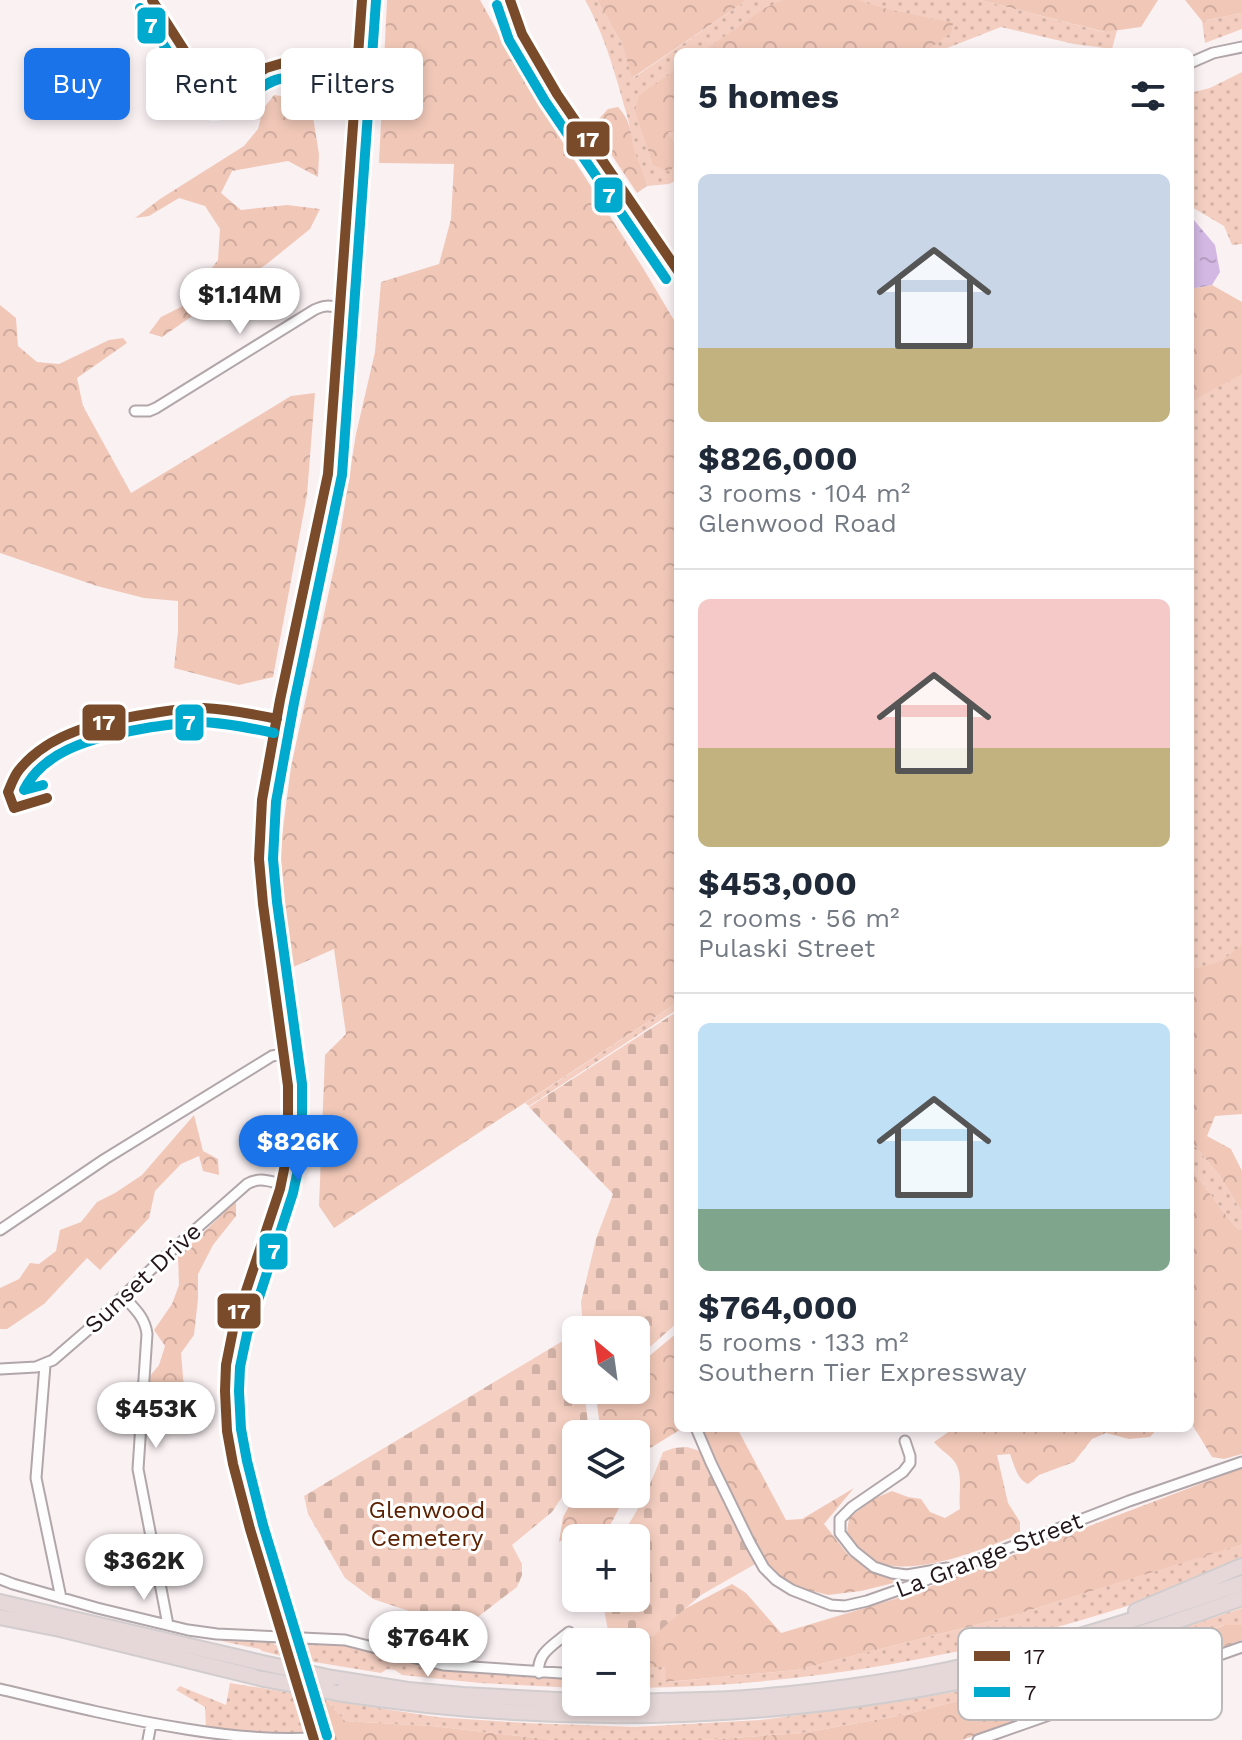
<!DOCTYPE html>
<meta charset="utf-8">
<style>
:root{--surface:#fff;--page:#f2f2f3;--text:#1f2937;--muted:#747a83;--line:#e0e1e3;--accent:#1a73e8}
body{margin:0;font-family:"Work Sans",sans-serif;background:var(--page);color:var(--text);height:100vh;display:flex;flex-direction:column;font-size:30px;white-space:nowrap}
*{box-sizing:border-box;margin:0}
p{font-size:26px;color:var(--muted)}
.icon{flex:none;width:44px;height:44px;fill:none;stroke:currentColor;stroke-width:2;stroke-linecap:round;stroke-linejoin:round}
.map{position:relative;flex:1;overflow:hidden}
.sheet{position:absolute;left:674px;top:48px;width:520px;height:1384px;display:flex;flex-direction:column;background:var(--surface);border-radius:12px;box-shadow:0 4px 12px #0003}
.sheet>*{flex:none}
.top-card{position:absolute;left:24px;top:48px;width:530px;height:72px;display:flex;gap:16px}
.needle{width:52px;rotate:331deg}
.fabs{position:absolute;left:562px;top:1316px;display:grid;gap:16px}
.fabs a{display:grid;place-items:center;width:88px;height:88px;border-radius:12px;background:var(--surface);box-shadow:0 4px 12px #0003;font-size:40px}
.price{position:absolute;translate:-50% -68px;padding:0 18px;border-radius:28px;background:#fff;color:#222;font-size:26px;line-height:52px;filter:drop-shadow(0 2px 4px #0008)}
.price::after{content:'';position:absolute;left:50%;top:48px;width:24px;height:18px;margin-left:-12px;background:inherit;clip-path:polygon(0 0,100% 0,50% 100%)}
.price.selected{background:var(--accent);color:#fff}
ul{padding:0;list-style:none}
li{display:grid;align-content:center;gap:16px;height:424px;padding:0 24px}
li+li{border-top:2px solid var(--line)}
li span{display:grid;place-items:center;height:248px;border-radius:12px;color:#555}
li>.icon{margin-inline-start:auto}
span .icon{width:144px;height:144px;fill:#fffc;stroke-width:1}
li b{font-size:34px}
h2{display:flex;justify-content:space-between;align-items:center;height:96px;padding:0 24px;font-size:34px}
.tag{padding:0 28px;border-radius:12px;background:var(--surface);box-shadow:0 4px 12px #0003;font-size:28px;line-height:72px}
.tag.selected{background:var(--accent);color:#fff}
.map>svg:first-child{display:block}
</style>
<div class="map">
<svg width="1242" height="1740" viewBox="0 0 1242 1740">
<defs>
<pattern id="grass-dots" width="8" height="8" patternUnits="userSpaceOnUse" patternTransform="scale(2)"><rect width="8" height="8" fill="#f4cfc1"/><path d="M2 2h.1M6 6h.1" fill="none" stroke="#d1b1a5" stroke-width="1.8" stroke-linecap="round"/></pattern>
<pattern id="forest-crowns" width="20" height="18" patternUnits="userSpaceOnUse" patternTransform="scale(2)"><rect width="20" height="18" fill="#f1c8b8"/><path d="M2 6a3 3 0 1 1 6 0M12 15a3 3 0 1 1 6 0" fill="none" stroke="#ceab9e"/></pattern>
<pattern id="cemetery-stones" width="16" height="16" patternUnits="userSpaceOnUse" patternTransform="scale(2)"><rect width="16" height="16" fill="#f4cfc1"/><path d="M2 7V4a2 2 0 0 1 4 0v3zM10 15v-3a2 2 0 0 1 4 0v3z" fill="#d1b1a5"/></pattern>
<pattern id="water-ripples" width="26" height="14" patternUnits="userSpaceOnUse" patternTransform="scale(2)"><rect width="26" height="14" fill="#d2b8e2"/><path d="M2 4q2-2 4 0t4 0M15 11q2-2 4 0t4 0" fill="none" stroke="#b49dc1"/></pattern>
</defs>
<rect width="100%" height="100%" fill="#faf1f3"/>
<path fill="url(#grass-dots)" d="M585 0H597L622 44 633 78 747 0H980L1104 32 1117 30 1112 49 1074 44 1001 27 937 52H678V180L669 184 647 186C645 174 640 167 636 156 632 145 631 131 628 119 617 80 605 35 585 0Z
M1242 13V29L1205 43 1202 21Z
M1242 72V244L1232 245 1224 226 1190 206V93L1210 88Z
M1242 360V960L1190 991V389Z
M678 1002V1009L529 1106 525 1103Z
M1190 1140 1219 1175 1242 1212V1230H1239L1229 1219 1190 1167Z
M1242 1544V1560C1208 1574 1175 1591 1140 1602 978 1655 807 1686 636 1688V1667H665L667 1682 797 1670 1011 1616Z
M1242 1608V1625H1223L1185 1642 1103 1671 1027 1691 993 1692 903 1715 802 1733 703 1740H554L432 1726 345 1721 326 1700 437 1717 526 1723 635 1727 760 1720 869 1706 967 1690 1066 1667Z
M222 1637 269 1640 277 1646 281 1656 262 1651 260 1649 221 1641Z
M300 1642 352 1645 414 1662 496 1673 576 1677V1688L480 1683 402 1675 395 1670 387 1669 381 1673 296 1659 293 1649 295 1645Z
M230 1683 292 1693 304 1731 299 1734 259 1735 206 1728 205 1707 176 1690 180 1686 226 1705Z"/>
<path fill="url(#forest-crowns)" d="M387 0H480L539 105 643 268 678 327V1002L334 1228 319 1206 325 1055 346 1034 334 949 291 968 277 874 291 767 337 554 356 434 375 352 381 282 439 264 451 219 454 164 379 163Z
M597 0H747L632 78 622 44Z
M783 0H857L887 9 953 23 951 33 925 52H702L765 8Z
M980 0H1158L1141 27 1105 32Z
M1185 0H1242V13L1202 21Z
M678 68V131L668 132C677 150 682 154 670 172L653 165 635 111 639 95Z
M274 95 303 99 313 117 319 154 318 177 288 161 232 171 221 193 241 210 287 205 320 209 310 229 268 263 162 337 149 333 161 317 183 306 218 260 220 229 205 206 179 198 149 216 135 218 160 199 244 146 258 129 263 109Z
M618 107C633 123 630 136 636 155 640 166 645 174 647 186L637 193 597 133 596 122 608 109Z
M1212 285 1242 302V374L1190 402V289Z
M0 305 16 318 18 346 37 362 59 364 109 340 123 338 127 343 77 378 83 406 131 493 291 396 315 393 307 495 273 677 239 685 174 668 178 631V601L144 598 97 586 0 553Z
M1242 945V1114L1215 1116 1207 1136 1231 1149 1242 1171V1212L1219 1175 1190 1140V970L1221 961Z
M194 1115 203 1151 218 1159 219 1175 203 1171 199 1156 181 1164 155 1191 149 1218 100 1270 87 1258 44 1304 7 1329H0V1288L19 1279 30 1263 39 1264 56 1251 60 1230 81 1222 97 1202 115 1193 142 1175Z
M1190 1167 1229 1219 1239 1230H1242V1454L1224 1459 1212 1457 1190 1421Z
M236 1201V1216L213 1245 198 1274V1299L194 1335 181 1353 185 1401 175 1406 147 1400 150 1376 159 1365 165 1346 154 1330 172 1304 179 1285 178 1257Z
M678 1332V1428H683L647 1450 636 1473V1434H601L597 1404 607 1390H636V1367Z
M702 1428H737L786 1520 802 1519 854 1488 824 1524 849 1556 906 1580 861 1591 828 1595 805 1589 774 1575 747 1527Z
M954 1428H1158L1150 1437 1129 1439 1106 1433 1092 1439 1074 1462 1039 1475 1028 1484C1017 1479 1014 1465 1010 1454L997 1455 1008 1503 1020 1522V1534C983 1549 903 1584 866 1556 858 1549 852 1540 847 1532L849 1518 873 1499 892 1491 908 1497 921 1499 930 1512 945 1518 960 1509C958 1493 964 1474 954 1461 949 1454 940 1450 934 1442Z
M1242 1468V1544L1237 1546 1011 1616 797 1670 666 1682 665 1667H636V1642H632L675 1614 732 1584 746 1593 781 1633 908 1595Z
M576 1494H626L613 1520 602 1538H581L586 1525 559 1542 563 1517Z
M1224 1625H1242V1640L962 1740H703L802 1733 903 1715 993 1692 1027 1691 1103 1671 1184 1642Z
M312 1697 326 1700 345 1721 432 1726 554 1740H324Z"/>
<path fill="url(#cemetery-stones)" d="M678 1011V1322L651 1346 636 1355V1330H580L583 1328 581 1302 596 1239 613 1194 529 1107Z
M576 1333V1390H581L585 1396 589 1434H576V1476L552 1512 512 1545 522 1564V1575L517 1587 466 1626 443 1633 412 1612 373 1599 345 1578 308 1514 304 1496Z
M687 1447 703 1452 757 1563 701 1595 636 1651V1642H610L602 1598H636V1538H619C639 1512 651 1483 663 1452L674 1448Z"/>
<path fill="url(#water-ripples)" d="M1190 219H1193L1215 245 1220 272 1212 285 1190 289Z"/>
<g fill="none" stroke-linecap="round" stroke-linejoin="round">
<defs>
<path id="minor" d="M510 0 522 34 557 94 678 271
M1190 63 1213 53 1242 47
M135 411H149L156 408 314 310C324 305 330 305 341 309
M0 1230 105 1159 272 1056 283 1054
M123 1296C134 1308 145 1317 147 1334L138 1469 168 1625
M45 1365 36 1478 61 1598
M0 1369 36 1367 53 1360 90 1328 162 1259 247 1184C259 1177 268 1181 281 1184
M696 1428 711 1463 750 1543 764 1568 776 1580 792 1590 831 1605 845 1606 867 1601 921 1582 1129 1501 1242 1462
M905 1441 910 1456V1463L903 1472 852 1507 840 1519V1533L854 1551 874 1567 892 1573 907 1575 947 1568
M0 1579 13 1584 97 1608 188 1630 217 1634 345 1640 443 1665 576 1674
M539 1673C536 1653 555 1644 569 1632
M0 1689C62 1704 123 1719 186 1729 228 1736 270 1740 313 1738
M148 1740 151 1724
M314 1740 250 1529 233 1464 227 1431 225 1391 226 1365 233 1330 280 1189 288 1150V1086L263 904 259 859 262 800 280 700 328 474 362 0
M978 1740 1242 1647"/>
<path id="highway" d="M0 1602 258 1662
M1136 1611 1242 1566
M0 1617 60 1629 264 1679
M332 1678 408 1690 463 1695 576 1701
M337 1693C567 1729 802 1722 1029 1666 1101 1648 1172 1623 1242 1598
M591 1702H619
M636 1702C672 1700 709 1701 746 1698 820 1692 902 1681 974 1664 1065 1643 1154 1614 1242 1583"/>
</defs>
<use href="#minor" stroke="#b1a6a9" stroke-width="13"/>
<use href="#highway" stroke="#d1cccd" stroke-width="18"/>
<use href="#minor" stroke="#fefdfd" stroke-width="9"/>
<use href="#highway" stroke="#e6d8d8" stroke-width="14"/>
<defs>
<path id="highway-bridge" d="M258 1662 332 1678
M264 1679 337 1693"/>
</defs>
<use href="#highway-bridge" stroke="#d1cccd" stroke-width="18" stroke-linecap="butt"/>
<use href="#highway-bridge" stroke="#e6d8d8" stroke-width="14"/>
<defs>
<path id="bus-1" d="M152 0 216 100 266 68 283 63 357 73
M510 0 522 34 557 94 678 271
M47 798 14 808 8 792C11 785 14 776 19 770 49 732 103 721 148 714 166 711 184 707 203 708 228 709 253 714 277 719
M314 1740 250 1529 233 1464 227 1431 225 1391 226 1365 233 1330 280 1189 288 1150V1086L263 904 259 859 262 800 280 700 328 474 362 0"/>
<path id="bus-2" d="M497 5 509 40 545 101 666 279
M140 8 204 108 212 113C234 115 257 84 279 79 295 75 337 84 355 87
M43 785 24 790C46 745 107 735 152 727 168 725 184 722 201 722 226 723 250 728 274 733
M327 1736 263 1525 247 1461 241 1429 239 1391 240 1367 247 1334 293 1193 302 1151V1084L277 902 273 859 276 802 294 703 342 475 376 1"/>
</defs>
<use href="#bus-1" stroke="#fff" stroke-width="16"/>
<use href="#bus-2" stroke="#fff" stroke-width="16"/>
<use href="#bus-1" stroke="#7a4b2a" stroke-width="10"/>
<use href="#bus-2" stroke="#00a9ce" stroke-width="10"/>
</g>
<g text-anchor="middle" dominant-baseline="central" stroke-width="6" stroke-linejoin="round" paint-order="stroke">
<g font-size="24" fill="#23161a" stroke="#fff">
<text transform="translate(143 1278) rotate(-43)">Sunset Drive</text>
<text transform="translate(989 1555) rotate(-21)">La Grange Street</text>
</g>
<g font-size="24" fill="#5b2000" stroke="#fff">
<text x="427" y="1510">Glenwood<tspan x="427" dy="28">Cemetery</tspan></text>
</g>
</g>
<rect x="958" y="1628" width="264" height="92" rx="12" fill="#fff" stroke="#bdb9ba" stroke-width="2"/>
<rect x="974" y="1651" width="36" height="10" fill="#7a4b2a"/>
<rect x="974" y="1687" width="36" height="10" fill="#00a9ce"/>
<g font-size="22" fill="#23161a">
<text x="1024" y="1664">17</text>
<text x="1024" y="1700">7</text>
</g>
<g stroke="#fff" stroke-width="3">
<rect x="136" y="6" width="31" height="39" rx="8" fill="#00a9ce"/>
<rect x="565" y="120" width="46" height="38" rx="8" fill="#7a4b2a"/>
<rect x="593" y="176" width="31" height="38" rx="8" fill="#00a9ce"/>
<rect x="174" y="703" width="31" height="39" rx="8" fill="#00a9ce"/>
<rect x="81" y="703" width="46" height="39" rx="8" fill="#7a4b2a"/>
<rect x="258" y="1232" width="31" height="39" rx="8" fill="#00a9ce"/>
<rect x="216" y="1292" width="46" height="38" rx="8" fill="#7a4b2a"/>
</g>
<g font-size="22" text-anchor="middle" font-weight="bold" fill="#fff">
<text x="151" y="33">7</text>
<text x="588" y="147">17</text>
<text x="609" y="203">7</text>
<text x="189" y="730">7</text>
<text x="104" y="730">17</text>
<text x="274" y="1259">7</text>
<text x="239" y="1319">17</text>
</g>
</svg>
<div class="fabs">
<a><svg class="needle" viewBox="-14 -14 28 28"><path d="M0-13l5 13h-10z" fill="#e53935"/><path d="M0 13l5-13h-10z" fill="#747a83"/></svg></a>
<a><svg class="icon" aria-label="layers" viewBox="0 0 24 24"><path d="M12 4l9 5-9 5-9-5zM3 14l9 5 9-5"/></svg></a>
<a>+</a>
<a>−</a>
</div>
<b class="price" style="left:240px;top:336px">$1.14M</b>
<b class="price selected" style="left:298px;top:1183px">$826K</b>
<b class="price" style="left:156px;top:1450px">$453K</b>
<b class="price" style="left:144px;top:1602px">$362K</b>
<b class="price" style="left:428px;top:1679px">$764K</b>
<div class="top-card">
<a class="tag selected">Buy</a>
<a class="tag">Rent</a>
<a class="tag">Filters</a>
</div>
<section class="sheet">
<h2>5 homes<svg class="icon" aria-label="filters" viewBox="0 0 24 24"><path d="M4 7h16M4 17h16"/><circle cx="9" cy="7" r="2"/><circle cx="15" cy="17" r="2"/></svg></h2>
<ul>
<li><span style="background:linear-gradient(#c9d6e8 70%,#c2b280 0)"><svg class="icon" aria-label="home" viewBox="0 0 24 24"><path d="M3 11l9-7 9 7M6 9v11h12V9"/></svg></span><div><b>$826,000</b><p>3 rooms · 104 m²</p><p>Glenwood Road</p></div></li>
<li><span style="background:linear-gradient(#f6c9c9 60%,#c2b280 0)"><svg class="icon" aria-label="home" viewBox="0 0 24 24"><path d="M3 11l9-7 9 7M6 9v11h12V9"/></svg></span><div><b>$453,000</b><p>2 rooms · 56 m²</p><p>Pulaski Street</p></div></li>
<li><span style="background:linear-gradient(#bfe0f5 75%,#7fa58c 0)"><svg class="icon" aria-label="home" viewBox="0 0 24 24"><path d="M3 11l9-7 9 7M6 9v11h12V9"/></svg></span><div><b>$764,000</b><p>5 rooms · 133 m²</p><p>Southern Tier Expressway</p></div></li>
</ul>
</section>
</div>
